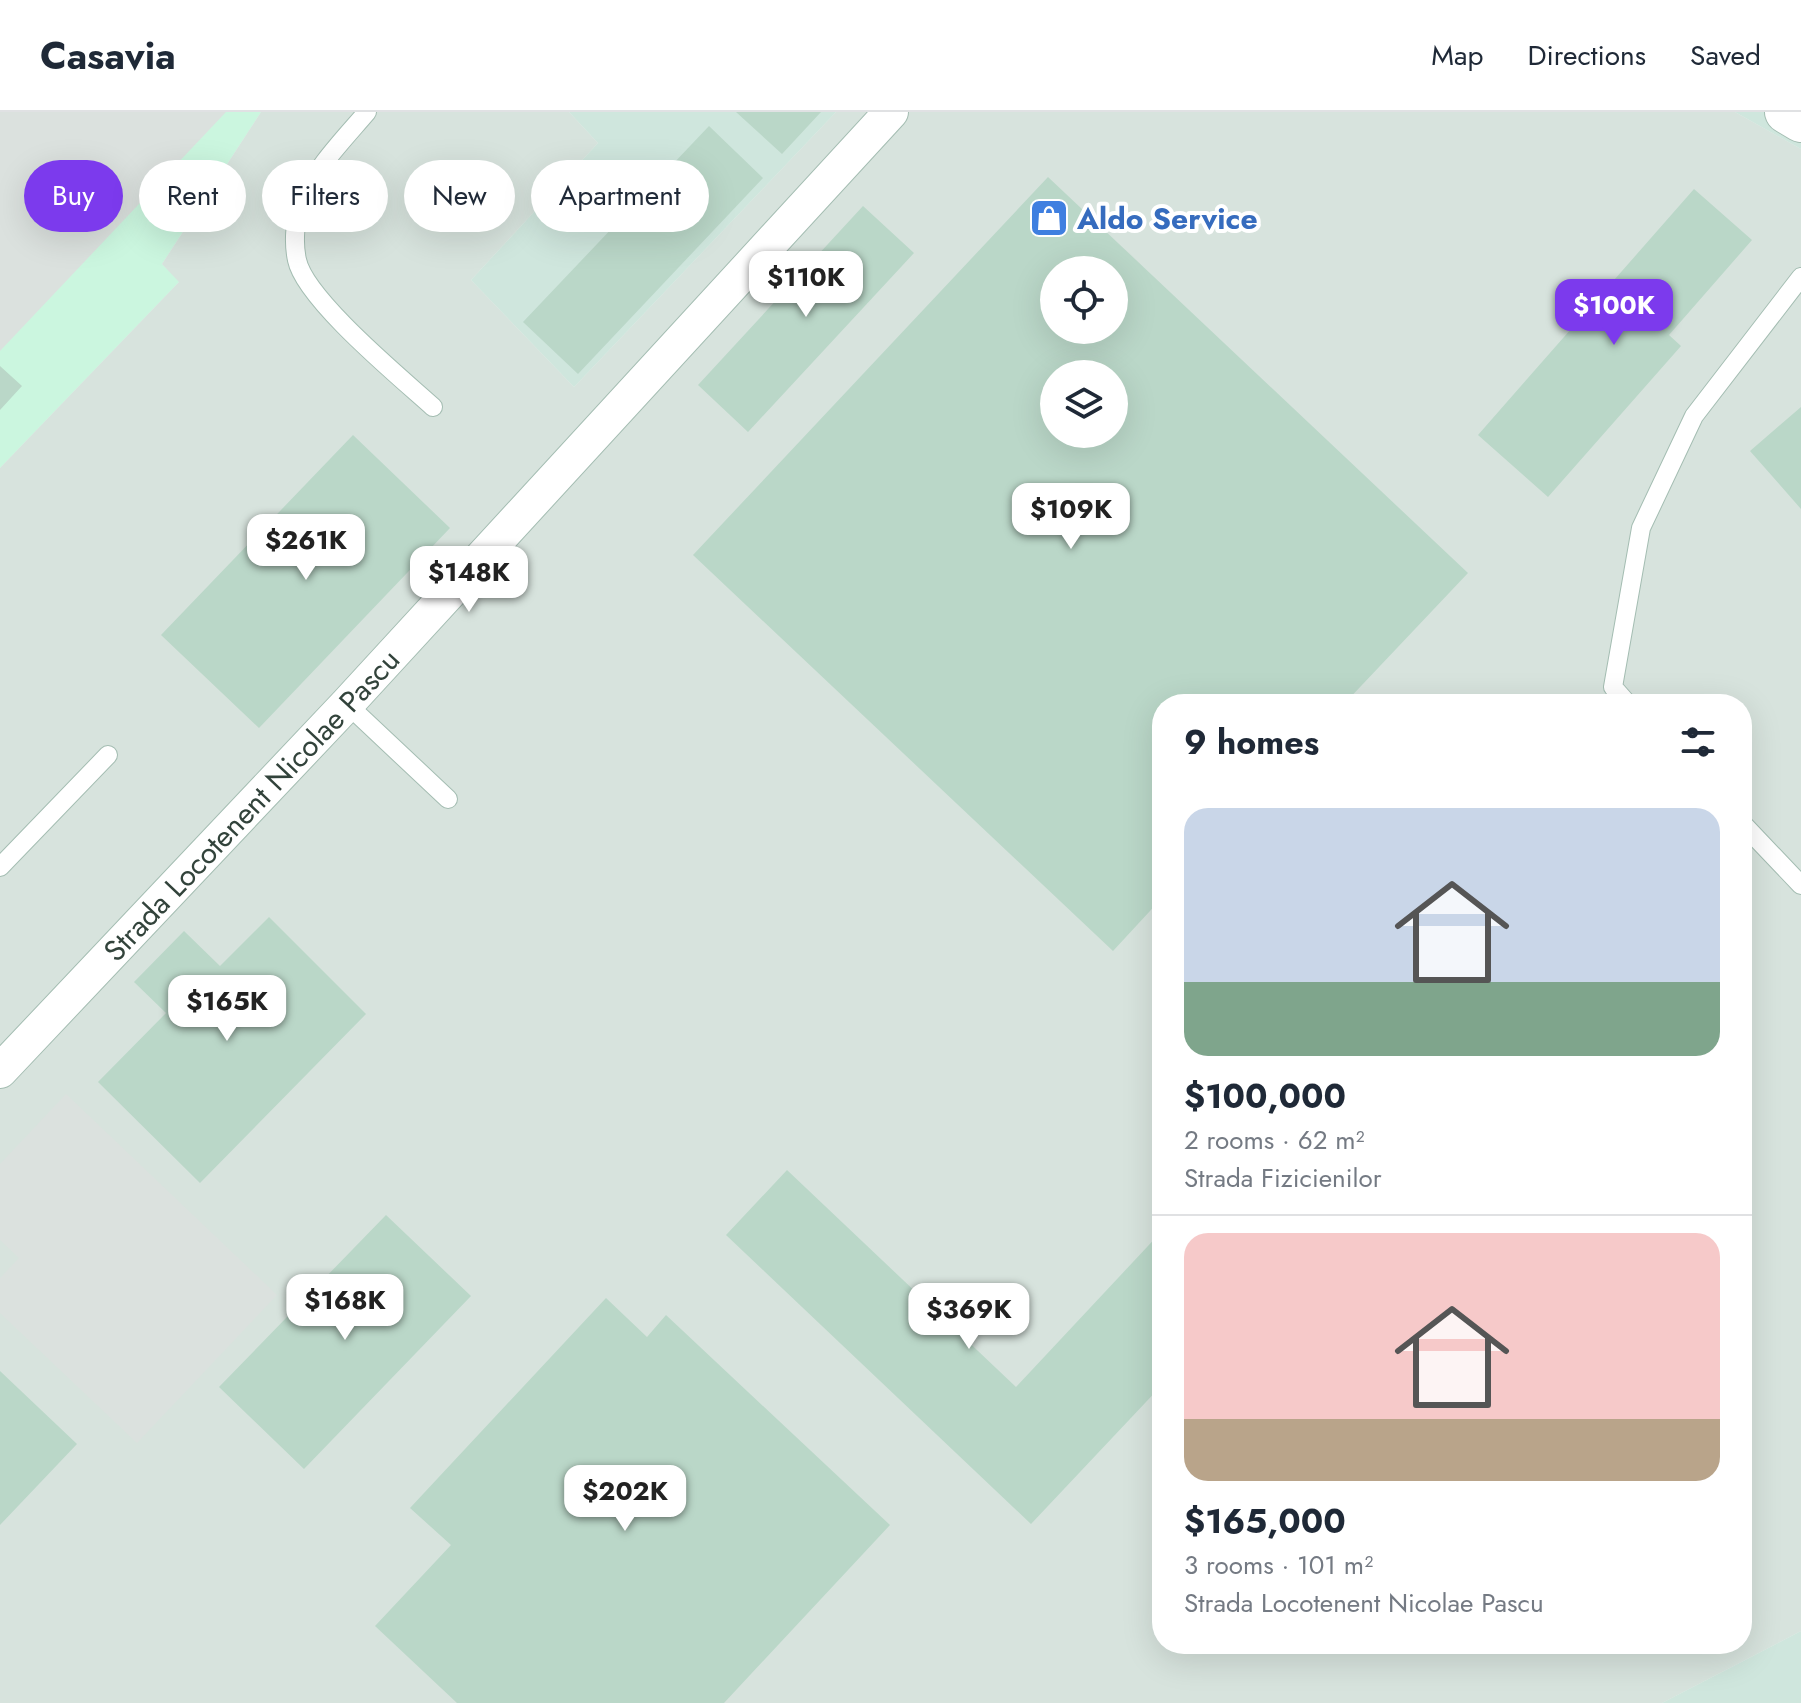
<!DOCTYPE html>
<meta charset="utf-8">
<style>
:root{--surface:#fff;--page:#f6f6f7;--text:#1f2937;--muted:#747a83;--line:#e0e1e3;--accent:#7c3aed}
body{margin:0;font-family:Jost,sans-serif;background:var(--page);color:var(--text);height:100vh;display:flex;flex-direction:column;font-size:30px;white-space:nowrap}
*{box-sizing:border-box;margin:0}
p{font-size:26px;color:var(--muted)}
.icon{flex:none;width:44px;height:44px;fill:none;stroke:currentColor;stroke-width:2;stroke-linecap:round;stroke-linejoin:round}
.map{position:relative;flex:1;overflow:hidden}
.panel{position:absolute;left:1152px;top:582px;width:600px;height:960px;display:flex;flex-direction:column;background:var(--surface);border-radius:32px;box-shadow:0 8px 32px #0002}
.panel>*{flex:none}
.hud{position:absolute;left:24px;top:48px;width:760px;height:72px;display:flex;gap:16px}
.fabs{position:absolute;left:1040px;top:144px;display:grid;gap:16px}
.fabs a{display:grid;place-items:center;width:88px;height:88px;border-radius:50%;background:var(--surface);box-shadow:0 8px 32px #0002;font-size:40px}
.price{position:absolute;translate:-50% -68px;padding:0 18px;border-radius:16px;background:#fff;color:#222;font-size:26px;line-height:52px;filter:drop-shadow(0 2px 4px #0008)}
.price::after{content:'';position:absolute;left:50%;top:48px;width:24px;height:18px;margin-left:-12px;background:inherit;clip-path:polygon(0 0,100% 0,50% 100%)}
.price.on{background:var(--accent);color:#fff}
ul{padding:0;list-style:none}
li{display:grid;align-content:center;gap:16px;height:424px;padding:0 32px}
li+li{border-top:2px solid var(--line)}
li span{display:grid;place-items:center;height:248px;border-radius:24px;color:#555}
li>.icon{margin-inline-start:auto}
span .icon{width:144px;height:144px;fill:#fffc;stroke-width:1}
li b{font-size:34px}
h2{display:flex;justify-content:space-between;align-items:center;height:96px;padding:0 32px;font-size:34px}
.pill{padding:0 28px;border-radius:36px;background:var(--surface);box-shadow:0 8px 32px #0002;font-size:28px;line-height:72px}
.pill.on{background:var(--accent);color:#fff}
header{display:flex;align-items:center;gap:48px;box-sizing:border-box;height:112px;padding:0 40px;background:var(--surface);border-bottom:2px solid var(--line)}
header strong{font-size:38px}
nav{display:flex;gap:44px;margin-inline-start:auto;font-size:28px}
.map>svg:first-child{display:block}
</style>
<header>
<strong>Casavia</strong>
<nav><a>Map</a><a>Directions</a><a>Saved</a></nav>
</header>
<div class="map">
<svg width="1801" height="1591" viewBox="0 0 1801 1591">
<rect width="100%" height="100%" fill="#e2f2eb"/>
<path fill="#cfe6dd" d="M569 0H836L574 275 471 168 598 31Z
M1735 0H1801V37Z
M1801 1519V1591H1662Z"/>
<path fill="#cbf6df" d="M0 0H261L162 152 180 169 0 356Z"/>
<path fill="#d7e3dd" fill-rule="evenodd" d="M261 0H569L598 31 471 168 574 275 836 0H1735L1801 37V1519L1662 1591H0V356L179 170 162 152ZM1054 158H1114V218H1054ZM1054 262H1114V322H1054ZM1162 592H1742V1532H1162Z"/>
<path fill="#dbe1de" d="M0 0H226L0 239Z
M66 982 277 1183 137 1331 0 1201V1166L19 1146 0 1128V1052Z"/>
<path fill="#bad7c8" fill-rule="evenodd" d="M736 0H821L782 42Z
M709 14 763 66 578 262 523 210Z
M1048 65 1468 461 1344 592H1162V786L1113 839 693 443ZM1054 158H1114V218H1054ZM1054 262H1114V322H1054Z
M1694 77 1752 128 1669 223 1681 234 1548 385 1478 323Z
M863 94 914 141 748 320 698 273Z
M0 254 22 274 0 298Z
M1801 295V397L1750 339Z
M353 323 450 416 259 616 161 523Z
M269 805 366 902 200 1071 98 970 166 901 134 870 184 819 220 854Z
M787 1058 1016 1275 1162 1119V1273L1031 1412 726 1123Z
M386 1103 471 1184 304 1357 219 1275Z
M606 1186 647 1225 666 1203 890 1413 724 1591H457L375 1514 451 1433 410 1396Z
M0 1259 77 1332 0 1413Z"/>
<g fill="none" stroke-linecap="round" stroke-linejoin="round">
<defs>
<path id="service" d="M367 0C344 27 316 55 302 88 295 106 293 130 297 148 305 187 401 266 433 295
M347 592 448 687
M1628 592 1613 575 1641 416 1694 304 1801 165
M1742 711 1801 773
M0 755 108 643"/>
<g id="minor">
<path id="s1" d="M0 959 347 592 891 0"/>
</g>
<path id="tertiary" d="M1786 0 1801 9"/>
</defs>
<use href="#service" stroke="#a4bdb2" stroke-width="20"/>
<use href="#minor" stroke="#a4bdb2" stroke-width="36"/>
<use href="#tertiary" stroke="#a4bdb2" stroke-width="44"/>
<use href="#service" stroke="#fff" stroke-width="18"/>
<use href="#minor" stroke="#fff" stroke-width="34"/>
<use href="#tertiary" stroke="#fff" stroke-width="42"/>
</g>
<defs>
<symbol id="shop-square" viewBox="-11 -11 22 22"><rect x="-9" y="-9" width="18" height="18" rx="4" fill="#3f7fe0" stroke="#fff"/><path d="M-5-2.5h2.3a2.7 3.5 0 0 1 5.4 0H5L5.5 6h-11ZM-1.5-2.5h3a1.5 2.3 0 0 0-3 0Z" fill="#fff"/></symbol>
</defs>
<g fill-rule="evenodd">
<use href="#shop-square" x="1027" y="84" width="44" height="44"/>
</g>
<g text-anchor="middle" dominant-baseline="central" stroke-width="8" stroke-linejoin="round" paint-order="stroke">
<g font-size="30" font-weight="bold" fill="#366cbe" stroke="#fff" text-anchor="start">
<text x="1077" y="106">Aldo Service</text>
</g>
<g font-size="30" fill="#32433b" stroke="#fff">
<text stroke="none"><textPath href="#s1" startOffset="366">Strada Locotenent Nicolae Pascu</textPath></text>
</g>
</g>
</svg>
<div class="fabs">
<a><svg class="icon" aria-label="locate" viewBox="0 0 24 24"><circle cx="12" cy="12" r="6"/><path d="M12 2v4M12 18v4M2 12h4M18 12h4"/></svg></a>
<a><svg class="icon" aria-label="layers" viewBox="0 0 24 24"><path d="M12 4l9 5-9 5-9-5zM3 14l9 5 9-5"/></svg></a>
</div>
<b class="price" style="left:806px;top:207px">$110K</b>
<b class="price on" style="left:1614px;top:235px">$100K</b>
<b class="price" style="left:1071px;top:439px">$109K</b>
<b class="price" style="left:306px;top:470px">$261K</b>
<b class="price" style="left:469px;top:502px">$148K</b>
<b class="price" style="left:227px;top:931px">$165K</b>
<b class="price" style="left:345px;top:1230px">$168K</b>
<b class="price" style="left:969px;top:1239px">$369K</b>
<b class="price" style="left:625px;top:1421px">$202K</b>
<div class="hud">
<a class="pill on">Buy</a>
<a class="pill">Rent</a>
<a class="pill">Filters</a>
<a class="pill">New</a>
<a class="pill">Apartment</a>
</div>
<section class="panel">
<h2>9 homes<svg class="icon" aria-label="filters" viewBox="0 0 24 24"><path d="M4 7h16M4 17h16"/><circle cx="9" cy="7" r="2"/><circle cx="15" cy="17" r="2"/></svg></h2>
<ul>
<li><span style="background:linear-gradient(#c9d6e8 70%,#7fa58c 0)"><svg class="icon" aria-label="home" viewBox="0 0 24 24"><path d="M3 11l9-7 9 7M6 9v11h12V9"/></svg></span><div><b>$100,000</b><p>2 rooms · 62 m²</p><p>Strada Fizicienilor</p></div></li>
<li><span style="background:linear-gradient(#f6c9c9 75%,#b9a48a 0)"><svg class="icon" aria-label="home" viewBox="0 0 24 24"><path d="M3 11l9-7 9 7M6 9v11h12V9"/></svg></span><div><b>$165,000</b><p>3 rooms · 101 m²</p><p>Strada Locotenent Nicolae Pascu</p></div></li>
</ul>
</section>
</div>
